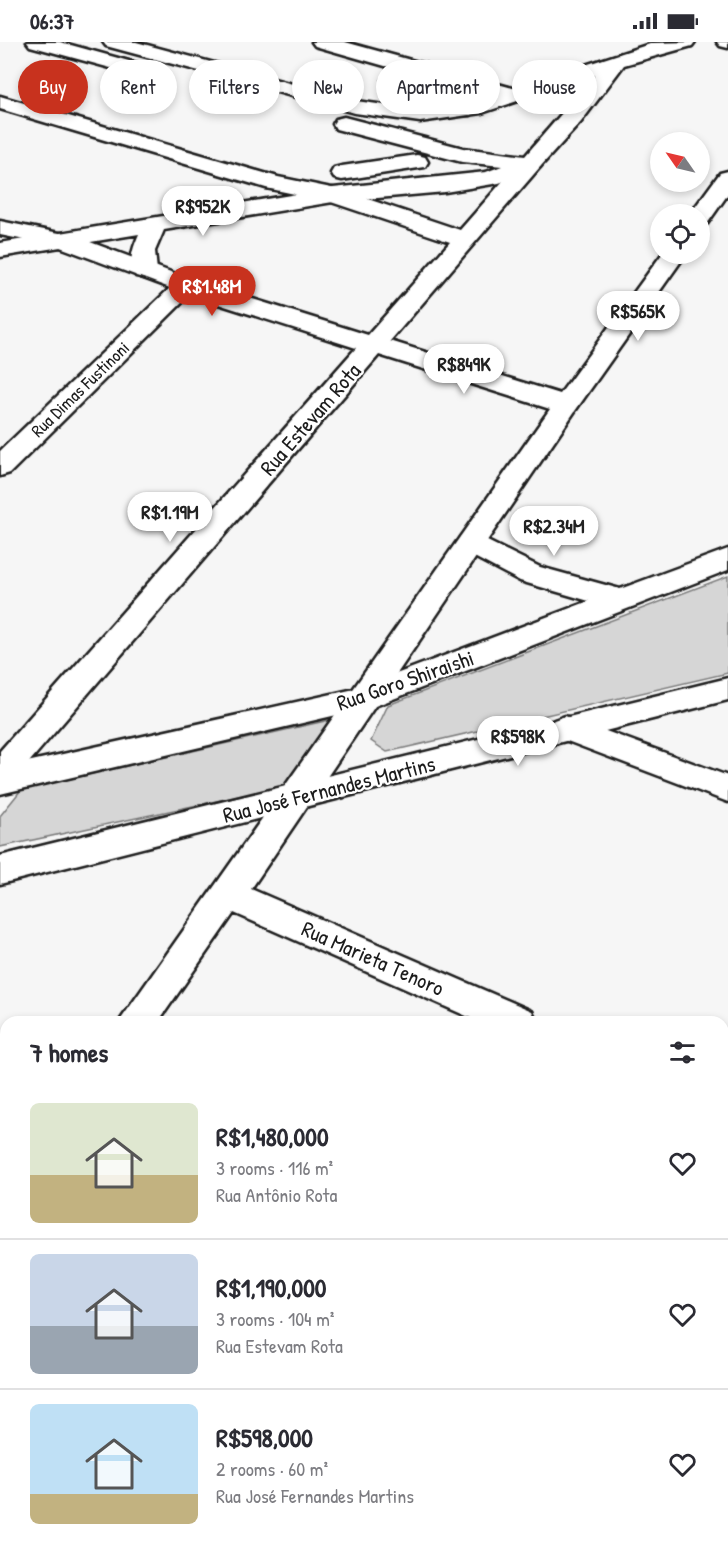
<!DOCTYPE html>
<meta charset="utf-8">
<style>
:root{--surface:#fff;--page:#f7f7f7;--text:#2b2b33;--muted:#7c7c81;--line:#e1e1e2;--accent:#c8321e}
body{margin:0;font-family:"Patrick Hand",sans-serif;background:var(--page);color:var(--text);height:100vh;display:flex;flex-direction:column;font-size:22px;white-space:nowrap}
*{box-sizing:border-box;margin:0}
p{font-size:20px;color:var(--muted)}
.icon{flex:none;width:33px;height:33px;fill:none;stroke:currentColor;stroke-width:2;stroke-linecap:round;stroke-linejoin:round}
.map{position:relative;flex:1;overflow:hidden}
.details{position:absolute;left:0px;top:974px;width:729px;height:536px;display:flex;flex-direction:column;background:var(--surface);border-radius:18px 18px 0 0;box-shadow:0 3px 9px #0003}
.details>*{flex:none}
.hud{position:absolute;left:18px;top:18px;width:693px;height:54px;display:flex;gap:12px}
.needle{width:39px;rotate:304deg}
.buttons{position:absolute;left:650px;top:90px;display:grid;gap:12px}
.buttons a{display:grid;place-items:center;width:60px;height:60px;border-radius:50%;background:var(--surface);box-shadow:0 3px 9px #0003;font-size:30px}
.price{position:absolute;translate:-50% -51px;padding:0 14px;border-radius:21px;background:#fff;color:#222;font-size:20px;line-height:39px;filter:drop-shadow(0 2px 3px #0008)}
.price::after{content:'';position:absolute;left:50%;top:36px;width:18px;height:14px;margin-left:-9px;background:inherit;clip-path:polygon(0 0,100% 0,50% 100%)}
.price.current{background:var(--accent);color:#fff}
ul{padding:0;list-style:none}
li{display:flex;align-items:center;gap:18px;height:150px;padding:0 30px}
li+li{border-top:2px solid var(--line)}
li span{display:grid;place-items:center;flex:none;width:168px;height:120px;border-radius:9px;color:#555}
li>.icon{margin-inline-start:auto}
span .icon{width:72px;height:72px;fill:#fffc;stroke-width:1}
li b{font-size:26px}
h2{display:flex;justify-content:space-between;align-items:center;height:72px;padding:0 30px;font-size:26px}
.pill{padding:0 21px;border-radius:27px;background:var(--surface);box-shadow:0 3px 9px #0003;font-size:21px;line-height:54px}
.pill.current{background:var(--accent);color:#fff}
.status{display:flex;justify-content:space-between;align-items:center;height:42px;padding:0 30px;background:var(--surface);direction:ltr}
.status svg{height:16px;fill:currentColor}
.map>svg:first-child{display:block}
</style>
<div class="status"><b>06:37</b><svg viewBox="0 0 49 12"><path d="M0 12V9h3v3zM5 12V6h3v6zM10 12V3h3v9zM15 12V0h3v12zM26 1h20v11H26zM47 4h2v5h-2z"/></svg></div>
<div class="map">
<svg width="728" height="1508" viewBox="0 0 728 1508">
<rect width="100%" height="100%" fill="#f6f6f6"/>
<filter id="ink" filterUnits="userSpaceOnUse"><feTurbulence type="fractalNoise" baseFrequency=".0167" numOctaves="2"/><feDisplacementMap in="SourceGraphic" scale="12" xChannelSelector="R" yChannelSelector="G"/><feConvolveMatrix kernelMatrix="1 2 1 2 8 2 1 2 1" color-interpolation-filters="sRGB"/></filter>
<g filter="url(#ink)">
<path fill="#d6d6d6" stroke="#797979" stroke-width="1.5" d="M728 534V631L387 710 371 699 388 663Z
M334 677 287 744 0 805V774L21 748Z"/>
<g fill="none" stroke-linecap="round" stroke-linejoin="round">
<defs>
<path id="service" d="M429 1503H462L464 1508H431Z"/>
<path id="minor" d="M312 0H345L520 48 523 53 520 58H504L315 4Z
M393 32 471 63 474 68 471 73H455L386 42 382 38 386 34Z
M0 54 278 135 341 148 460 188 524 115H540L543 120 540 125 390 299 560 352 662 212H686L575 369 251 847 532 969 537 980H480L234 871 158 980H119L550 367 379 313 12 740 0 744V709L356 306 190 253 10 431 0 434V409L170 246 60 205 0 193V179L74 194 195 239 368 293 450 200 328 159 266 146 0 67Z
M728 129V152L707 182 699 184V172H690L720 131Z
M565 674 728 734V760L554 694 549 686 554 678Z
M723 1051 728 1053V1088L723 1086Z
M6 1148V1192L0 1194V1151Z
M728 1312V1366L723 1368V1314Z
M723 1456 728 1459V1505L723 1503Z
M646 1503H692L690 1508H644Z"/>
<path id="tertiary" d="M27 0H60L147 24 150 28 147 32 140 34 30 4Z
M103 0H136L356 59 420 68 471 60 653 1 695 0 692 4 624 23 581 80 540 125 499 141 445 150 333 160 164 188 155 209 157 229 154 234 145 236 136 234C127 221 133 206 139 192L0 215V201L333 146 486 130 502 124 462 120 336 87 333 82 336 77 344 75 463 106 525 114 595 33 482 71 420 80 355 71 106 4Z
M717 0H728V6L720 4Z
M417 113 425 115 428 120 425 125 342 138 334 136 331 131 334 126 342 124Z
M471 491 540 525 620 547 728 507V528L375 664 0 752V726L359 646 589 559 520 539 461 508 457 501 461 494Z
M728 636V658L0 842V814Z"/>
</defs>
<use href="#service" stroke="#1c1c1c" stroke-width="4"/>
<use href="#minor" stroke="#1c1c1c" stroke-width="5"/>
<use href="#tertiary" stroke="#1c1c1c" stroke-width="5"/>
<use href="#service" fill="#fff" fill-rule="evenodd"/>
<use href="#minor" fill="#fff" fill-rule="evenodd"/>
<use href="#tertiary" fill="#fff" fill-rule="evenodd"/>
</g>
</g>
<g text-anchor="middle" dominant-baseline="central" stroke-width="4.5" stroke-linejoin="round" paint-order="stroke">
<g font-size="18" fill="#1c1c1c" stroke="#fff">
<text transform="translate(80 347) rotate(-44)">Rua Dimas Fustinoni</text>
</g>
<g font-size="22" fill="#1c1c1c" stroke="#fff">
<text transform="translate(310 377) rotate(-49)">Rua Estevam Rota</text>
<text transform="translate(405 638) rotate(-19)">Rua Goro Shiraishi</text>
<text transform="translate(329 747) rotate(-14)">Rua José Fernandes Martins</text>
<text transform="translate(373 916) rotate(24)">Rua Marieta Tenoro</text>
</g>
</g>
</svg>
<div class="buttons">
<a><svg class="needle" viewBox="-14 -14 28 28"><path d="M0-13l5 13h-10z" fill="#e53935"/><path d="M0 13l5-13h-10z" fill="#7c7c81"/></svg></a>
<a><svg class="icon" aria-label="locate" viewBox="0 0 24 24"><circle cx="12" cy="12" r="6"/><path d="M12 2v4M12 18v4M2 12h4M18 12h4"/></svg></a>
</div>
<b class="price" style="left:203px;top:195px">R$952K</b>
<b class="price current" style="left:212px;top:275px">R$1.48M</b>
<b class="price" style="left:638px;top:300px">R$565K</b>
<b class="price" style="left:464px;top:353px">R$849K</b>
<b class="price" style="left:170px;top:501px">R$1.19M</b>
<b class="price" style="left:554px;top:515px">R$2.34M</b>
<b class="price" style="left:518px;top:725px">R$598K</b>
<div class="hud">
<a class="pill current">Buy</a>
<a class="pill">Rent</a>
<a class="pill">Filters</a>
<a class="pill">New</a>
<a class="pill">Apartment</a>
<a class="pill">House</a>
</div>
<section class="details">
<h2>7 homes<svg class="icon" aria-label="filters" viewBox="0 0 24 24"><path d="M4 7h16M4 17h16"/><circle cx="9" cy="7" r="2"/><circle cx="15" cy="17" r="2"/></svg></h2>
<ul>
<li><span style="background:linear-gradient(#dfe7d0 60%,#c2b280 0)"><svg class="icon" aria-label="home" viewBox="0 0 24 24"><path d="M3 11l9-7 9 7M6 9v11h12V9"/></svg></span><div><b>R$1,480,000</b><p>3 rooms · 116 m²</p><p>Rua Antônio Rota</p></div><svg class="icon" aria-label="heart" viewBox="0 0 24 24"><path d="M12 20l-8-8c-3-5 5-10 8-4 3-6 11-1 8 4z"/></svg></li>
<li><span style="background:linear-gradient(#c9d6e8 60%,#9aa5b1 0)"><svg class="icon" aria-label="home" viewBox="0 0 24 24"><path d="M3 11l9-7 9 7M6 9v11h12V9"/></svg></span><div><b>R$1,190,000</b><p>3 rooms · 104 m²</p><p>Rua Estevam Rota</p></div><svg class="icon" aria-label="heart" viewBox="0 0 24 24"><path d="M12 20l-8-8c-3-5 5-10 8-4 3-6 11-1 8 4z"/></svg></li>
<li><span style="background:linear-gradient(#bfe0f5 75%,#c2b280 0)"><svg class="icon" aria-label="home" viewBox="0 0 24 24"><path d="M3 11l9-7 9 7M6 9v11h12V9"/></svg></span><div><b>R$598,000</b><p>2 rooms · 60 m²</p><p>Rua José Fernandes Martins</p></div><svg class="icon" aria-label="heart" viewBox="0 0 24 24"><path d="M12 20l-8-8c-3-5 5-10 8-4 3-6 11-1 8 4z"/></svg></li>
</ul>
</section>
</div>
